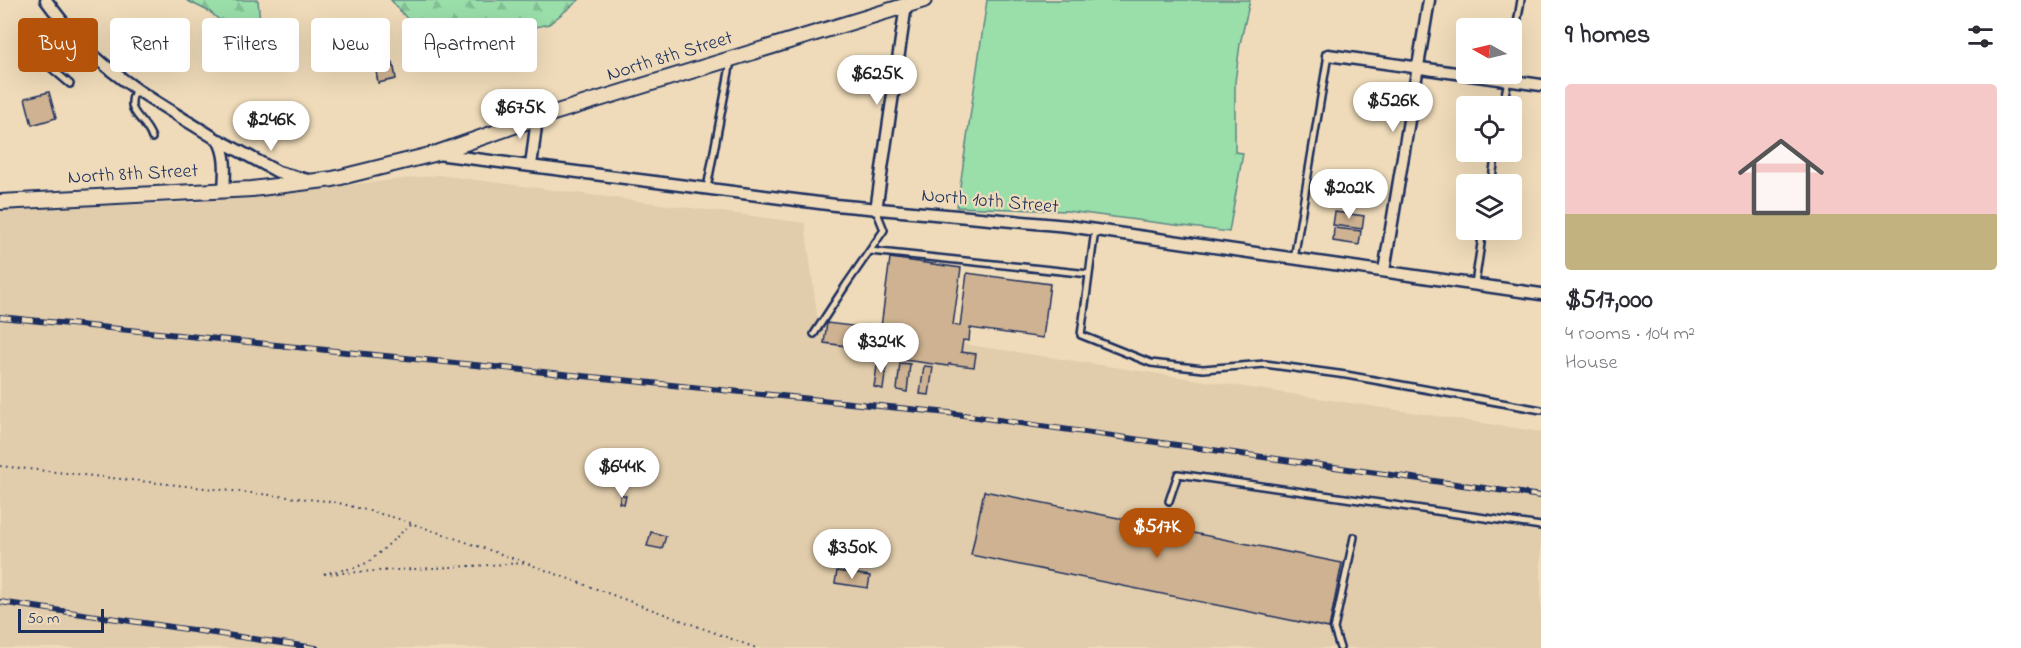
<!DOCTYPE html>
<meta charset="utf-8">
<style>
:root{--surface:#fff;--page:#f2f2f3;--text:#2b2b33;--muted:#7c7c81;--accent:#b45309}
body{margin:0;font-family:"Indie Flower",sans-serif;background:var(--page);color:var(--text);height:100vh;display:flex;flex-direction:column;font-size:22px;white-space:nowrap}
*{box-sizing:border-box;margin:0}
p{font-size:20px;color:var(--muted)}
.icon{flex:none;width:33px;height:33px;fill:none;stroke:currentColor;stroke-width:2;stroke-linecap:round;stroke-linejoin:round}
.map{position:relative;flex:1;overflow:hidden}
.side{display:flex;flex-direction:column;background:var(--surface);width:480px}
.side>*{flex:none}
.guide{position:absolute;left:18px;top:18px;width:570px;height:54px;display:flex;gap:12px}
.needle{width:39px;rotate:278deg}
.fabs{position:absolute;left:1456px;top:18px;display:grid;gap:12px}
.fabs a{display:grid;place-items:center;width:66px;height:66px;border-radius:6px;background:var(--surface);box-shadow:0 6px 24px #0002;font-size:30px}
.scale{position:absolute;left:18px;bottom:15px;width:86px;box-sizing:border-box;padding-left:6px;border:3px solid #1b2f5e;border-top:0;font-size:16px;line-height:21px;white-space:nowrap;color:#1b2f5e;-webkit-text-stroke:4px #efdbb9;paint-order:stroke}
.price{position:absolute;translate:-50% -51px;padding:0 14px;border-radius:21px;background:#fff;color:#222;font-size:20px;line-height:39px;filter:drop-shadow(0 2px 3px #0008)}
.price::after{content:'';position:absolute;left:50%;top:36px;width:18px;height:14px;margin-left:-9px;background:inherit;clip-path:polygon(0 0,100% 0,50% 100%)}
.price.active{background:var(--accent);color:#fff}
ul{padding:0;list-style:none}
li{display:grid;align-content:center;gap:12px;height:318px;padding:0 24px}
li span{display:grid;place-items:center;height:186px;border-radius:6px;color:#555}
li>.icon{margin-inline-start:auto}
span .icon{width:108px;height:108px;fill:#fffc;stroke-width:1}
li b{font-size:26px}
h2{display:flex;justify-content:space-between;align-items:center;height:72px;padding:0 24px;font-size:26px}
.tag{padding:0 21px;border-radius:6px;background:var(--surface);box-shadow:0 6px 24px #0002;font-size:21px;line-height:54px}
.tag.active{background:var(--accent);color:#fff}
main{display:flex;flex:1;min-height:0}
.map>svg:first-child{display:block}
</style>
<main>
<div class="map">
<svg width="1541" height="648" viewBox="0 0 1541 648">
<defs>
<pattern id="forest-firs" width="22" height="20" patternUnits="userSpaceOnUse" patternTransform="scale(1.5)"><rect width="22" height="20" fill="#9adeaa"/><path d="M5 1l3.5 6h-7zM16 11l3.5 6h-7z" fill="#84bf95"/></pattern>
</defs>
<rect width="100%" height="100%" fill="#efdbb9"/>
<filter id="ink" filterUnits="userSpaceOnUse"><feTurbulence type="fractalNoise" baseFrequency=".0167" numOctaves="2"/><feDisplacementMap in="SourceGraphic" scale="12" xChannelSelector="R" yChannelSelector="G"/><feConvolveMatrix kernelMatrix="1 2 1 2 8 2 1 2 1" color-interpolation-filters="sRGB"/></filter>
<g filter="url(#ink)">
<path fill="#e1ccab" d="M438 175 805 223 818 322 1541 432V648H0V208L188 203Z"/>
<path fill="#9adeaa" stroke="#5a8684" stroke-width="1.5" d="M987 0H1250L1240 44 1235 82V152L1243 153 1229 232 1067 211 957 207Z"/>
<path fill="url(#forest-firs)" stroke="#5a8684" stroke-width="1.5" d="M186 0H258L260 22 238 36 210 12Z
M391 0H579L549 24 508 33 456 49 409 21Z"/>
<path fill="#ceb291" stroke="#1b2f5e" stroke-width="1.5" d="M393 62 396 79 378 83 375 65Z
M49 92 56 118 32 125 25 98Z
M1335 212 1364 216 1362 229 1333 225Z
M1334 228 1361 231 1359 245 1333 241Z
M890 258 961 268 953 325 960 326 967 273 1050 284 1043 338 970 328 969 341 963 340 961 352 976 354 974 367 949 364 948 366 868 355 869 349 824 343 827 323 868 328 869 325 881 327Z
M878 359 887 360 883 389 874 387Z
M900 363 910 364 907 392 897 390Z
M924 366 933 367 929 395 920 394Z
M984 491 1342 563 1329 628 971 555Z
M621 494 626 496 624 504 619 503Z
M651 532 666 536 662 549 647 546Z
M837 571 870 576 868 588 835 583Z"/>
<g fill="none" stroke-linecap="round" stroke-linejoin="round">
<defs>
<path id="service" d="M1512 53 1521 0
M70 84 50 67 75 37
M136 89C123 114 144 115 152 138
M1503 106 1509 74
M1491 184 1496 152
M707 188 731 61
M1095 230 1081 335 1151 363 1203 369 1265 364 1346 375 1541 410
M870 251 1089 274
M1294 259 1328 55
M1475 284 1483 230
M814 334 846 285 884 230 876 210
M1169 501 1178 474 1541 526
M1340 648 1334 629 1354 537"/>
<path id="minor" d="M46 0C60 19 74 37 91 53 128 88 175 113 218 140 227 155 225 173 224 190
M1328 55 1541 85
M219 140 278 172 308 180
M437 154 835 205 1068 226 1541 294
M531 166 537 118
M876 210 906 5
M1384 271 1429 0"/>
<path id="tertiary" d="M0 202 252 189 333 179 434 154 537 118 924 0"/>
</defs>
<use href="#service" stroke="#1b2f5e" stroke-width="10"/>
<use href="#minor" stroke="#1b2f5e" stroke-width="15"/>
<use href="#tertiary" stroke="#1b2f5e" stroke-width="18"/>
<path stroke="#1b2f5e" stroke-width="2" stroke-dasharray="1.5 4.5" stroke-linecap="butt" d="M0 466 335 502 396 518 518 560 756 648
M411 524 369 562 354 568 322 574 526 563"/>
<use href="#service" stroke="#efdbb9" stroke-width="5"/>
<use href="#minor" stroke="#efdbb9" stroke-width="10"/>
<use href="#tertiary" stroke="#efdbb9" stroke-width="14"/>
<defs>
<path id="rail" d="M0 317 949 413 1541 496
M0 602 316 648"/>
</defs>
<use href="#rail" stroke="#1b2f5e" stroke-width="6"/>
<use href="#rail" stroke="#efdbb9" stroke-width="4" stroke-dasharray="11" stroke-linecap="butt"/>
</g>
</g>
<g text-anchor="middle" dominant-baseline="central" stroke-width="4.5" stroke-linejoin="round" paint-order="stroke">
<g font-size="20" fill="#1b2f5e" stroke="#efdbb9">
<text transform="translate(670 57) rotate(-17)">North 8th Street</text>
<text transform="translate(133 175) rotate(-3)">North 8th Street</text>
<text transform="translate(990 202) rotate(5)">North 10th Street</text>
</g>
</g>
</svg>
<div class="fabs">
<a><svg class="needle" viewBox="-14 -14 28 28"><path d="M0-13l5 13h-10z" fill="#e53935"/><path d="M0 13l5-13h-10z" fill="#7c7c81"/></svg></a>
<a><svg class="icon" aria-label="locate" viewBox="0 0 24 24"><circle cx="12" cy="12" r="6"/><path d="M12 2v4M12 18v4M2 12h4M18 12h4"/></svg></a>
<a><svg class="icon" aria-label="layers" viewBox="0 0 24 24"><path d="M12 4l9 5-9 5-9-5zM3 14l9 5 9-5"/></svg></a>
</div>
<div class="scale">50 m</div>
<b class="price" style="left:877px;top:106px">$625K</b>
<b class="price" style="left:1393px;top:133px">$526K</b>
<b class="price" style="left:520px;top:140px">$675K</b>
<b class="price" style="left:271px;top:152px">$246K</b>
<b class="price" style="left:1349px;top:220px">$202K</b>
<b class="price" style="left:881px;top:374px">$324K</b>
<b class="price" style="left:622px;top:499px">$644K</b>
<b class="price active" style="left:1157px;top:559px">$517K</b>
<b class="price" style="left:852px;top:580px">$350K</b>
<div class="guide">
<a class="tag active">Buy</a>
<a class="tag">Rent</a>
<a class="tag">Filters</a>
<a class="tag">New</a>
<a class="tag">Apartment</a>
</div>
</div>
<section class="side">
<h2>9 homes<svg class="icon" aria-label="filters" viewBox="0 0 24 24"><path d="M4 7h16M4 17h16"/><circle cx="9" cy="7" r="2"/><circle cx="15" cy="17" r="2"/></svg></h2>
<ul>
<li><span style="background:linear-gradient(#f6c9c9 70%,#c2b280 0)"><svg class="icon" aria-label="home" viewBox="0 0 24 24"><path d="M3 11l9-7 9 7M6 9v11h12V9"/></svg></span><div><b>$517,000</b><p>4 rooms · 104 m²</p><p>House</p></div></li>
</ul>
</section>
</main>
